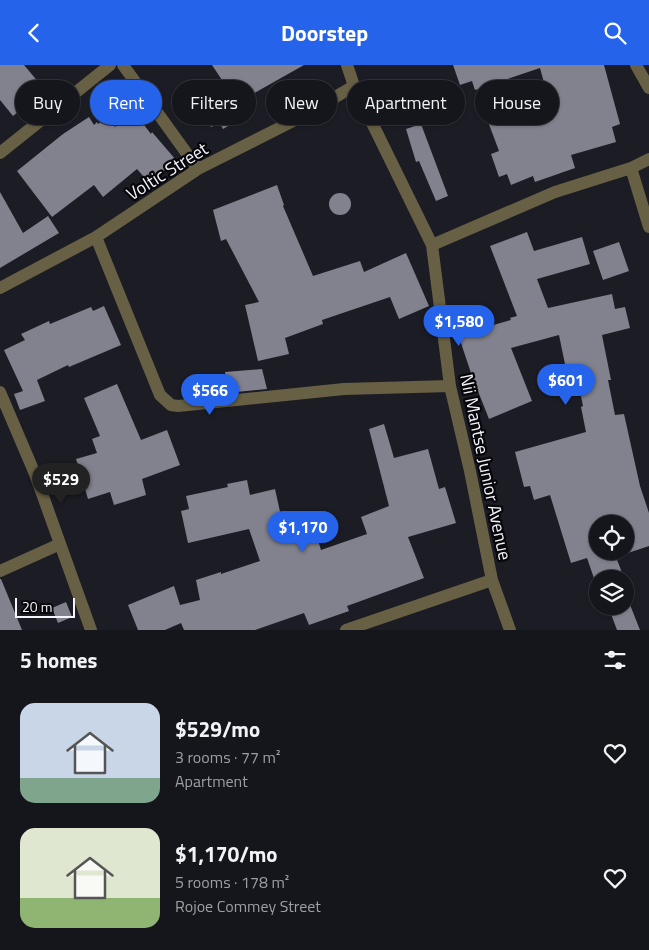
<!DOCTYPE html>
<meta charset="utf-8">
<style>
:root{--surface:#15151c;--page:#222229;--text:#f1f3f6;--muted:#9d9fa3;--line:#34343b;--accent:#2563eb}
body{margin:0;font-family:"Titillium Web",sans-serif;background:var(--page);color:var(--text);height:100vh;display:flex;flex-direction:column;font-size:19px;white-space:nowrap}
*{box-sizing:border-box;margin:0}
p{font-size:16px;color:var(--muted)}
.icon{flex:none;width:28px;height:28px;fill:none;stroke:currentColor;stroke-width:2;stroke-linecap:round;stroke-linejoin:round}
.map{position:relative;height:565px;overflow:hidden}
.panel{display:flex;flex-direction:column;background:var(--surface);flex:1}
.panel>*{flex:none}
.guide{position:absolute;left:15px;top:15px;width:620px;height:45px;display:flex;gap:10px}
.buttons{position:absolute;left:589px;top:450px;display:grid;gap:10px}
.buttons a{display:grid;place-items:center;width:45px;height:45px;border-radius:50%;background:var(--surface);box-shadow:0 1px 4px #0004,0 0 0 1px var(--line);font-size:25px}
.scale{position:absolute;left:15px;bottom:12px;width:60px;box-sizing:border-box;padding-left:5px;border:2px solid #f4f4fb;border-top:0;font-size:14px;line-height:18px;white-space:nowrap;color:#f4f4fb;-webkit-text-stroke:4px #07070b;paint-order:stroke}
.price{position:absolute;translate:-50% -42px;padding:0 11px;border-radius:18px;background:var(--accent);color:#fff;font-size:16px;line-height:32px;filter:drop-shadow(0 1px 2px #0008)}
.price::after{content:'';position:absolute;left:50%;top:30px;width:15px;height:11px;margin-left:-8px;background:inherit;clip-path:polygon(0 0,100% 0,50% 100%)}
.price.selected{background:#222;color:#fff}
ul{padding:0;list-style:none}
li{display:flex;align-items:center;gap:15px;height:125px;padding:0 20px}
li span{display:grid;place-items:center;flex:none;width:140px;height:100px;border-radius:15px;color:#555}
li>.icon{margin-inline-start:auto}
span .icon{width:60px;height:60px;fill:#fffc;stroke-width:1}
li b{font-size:21px}
h2{display:flex;justify-content:space-between;align-items:center;height:60px;padding:0 20px;font-size:21px}
.pill{padding:0 18px;border-radius:22px;background:var(--surface);box-shadow:0 1px 4px #0004,0 0 0 1px var(--line);font-size:18px;line-height:45px}
.pill.selected{background:var(--accent);color:#fff}
header{display:flex;justify-content:space-between;align-items:center;height:65px;padding:0 20px;background:var(--accent);color:#fff;font-size:22px;font-weight:700}
.map>svg:first-child{display:block}
</style>
<header><svg class="icon" aria-label="back" viewBox="0 0 24 24"><path d="M15 5l-7 7 7 7"/></svg>Doorstep<svg class="icon" aria-label="search" viewBox="0 0 24 24"><circle cx="10" cy="10" r="6"/><path d="M15 15l6 6"/></svg></header>
<div class="map">
<svg width="649" height="565" viewBox="0 0 649 565">
<rect width="100%" height="100%" fill="#1c1c25"/>
<path fill="#82828e" fill-rule="evenodd" d="M0 0H24L45 25 13 51 0 35Z
M212 0H304L249 31 254 40 239 47 242 53 223 64 220 58 211 62 195 30 222 15Z
M453 0H604L620 59 612 62 616 77 571 90 575 103 535 117 533 111 511 120 507 109 499 112 491 89 499 86 487 54 548 32 540 3 475 25 472 16 460 20Z
M134 47 151 69 152 67 176 95 149 118 137 104 103 132 94 120 52 152 17 106 63 69 89 52 94 60 97 57 98 59 108 52 115 62Z
M421 59 448 131 436 136 419 96 416 97 406 64Z
M277 120 284 140 283 141 313 211 360 196 364 207 406 188 429 241 399 254 390 232 322 255 323 259 285 273 289 289 258 296 245 240 259 237 226 174 221 176 213 145Z
M0 127 23 168 48 151 59 168 0 203Z
M329 139a11 11 0 1 1 22 0a11 11 0 1 1-22 0Z
M527 167 534 186 582 172 590 199 537 214 548 243 612 229 615 244 625 242 630 263 602 270 611 315H608L615 350 624 349 640 421 649 448V481L616 492 624 513 598 514 597 522 587 493 571 498 550 430 534 435 530 421 524 422 515 387 586 367 581 342 583 341 576 307 567 309 559 270 511 283 532 336 489 354 472 311 458 269 475 263 476 265 511 255 510 253 517 251 490 181ZM598 459H625V486H598Z
M619 177 629 206 603 215 593 186Z
M104 241 121 280 69 302 68 300 37 315 45 336 20 345 14 329 23 326 4 285 25 275 21 269 49 256 50 259 91 242 93 246Z
M262 304 267 324 227 328 225 307Z
M117 319 141 375 167 365 180 400 142 414 146 430 114 440 110 427 88 434 76 394 97 388 92 374 100 371 84 333Z
M384 359 394 393 428 384 439 424 445 422 456 458 408 472 424 513 347 541 349 546 309 560 304 548 255 565H184L181 558 165 565H138L128 540 174 521 180 540 200 535 196 515 221 507V509L260 496 249 464 188 478 181 446 189 444 186 431 228 422 227 419 247 415 250 430 275 424 285 469 313 459 321 485 367 469 361 452 389 441 369 364Z
M0 514H1L22 565H0Z
M625 527 640 565H617L608 541H625Z
M66 537 72 552 58 558 52 543Z"/>
<g fill="none" stroke-linecap="round" stroke-linejoin="round">
<path stroke="#686044" stroke-width="12" d="M123 0 198 104
M347 0 354 21 432 180 450 321 470 406 492 515 510 565
M636 0 649 23
M0 88 110 0
M631 103 649 162
M96 172 160 330 171 340 178 341 344 324 450 321
M432 180 555 127 631 103 649 94
M0 223 96 172 198 104 303 51 354 21
M0 327 35 409 91 565
M0 506 60 479
M346 565 492 515"/>
</g>
<g text-anchor="middle" dominant-baseline="central" stroke-width="4.5" stroke-linejoin="round" paint-order="stroke">
<g font-size="18" fill="#f4f4fb" stroke="#07070b">
<text transform="translate(167 106) rotate(-32)">Voltic Street</text>
<text transform="translate(486 402) rotate(78)">Nii Mantse Junior Avenue</text>
</g>
</g>
</svg>
<div class="buttons">
<a><svg class="icon" aria-label="locate" viewBox="0 0 24 24"><circle cx="12" cy="12" r="6"/><path d="M12 2v4M12 18v4M2 12h4M18 12h4"/></svg></a>
<a><svg class="icon" aria-label="layers" viewBox="0 0 24 24"><path d="M12 4l9 5-9 5-9-5zM3 14l9 5 9-5"/></svg></a>
</div>
<div class="scale">20 m</div>
<b class="price" style="left:459px;top:282px">$1,580</b>
<b class="price" style="left:566px;top:341px">$601</b>
<b class="price" style="left:210px;top:351px">$566</b>
<b class="price selected" style="left:61px;top:440px">$529</b>
<b class="price" style="left:303px;top:488px">$1,170</b>
<div class="guide">
<a class="pill">Buy</a>
<a class="pill selected">Rent</a>
<a class="pill">Filters</a>
<a class="pill">New</a>
<a class="pill">Apartment</a>
<a class="pill">House</a>
</div>
</div>
<section class="panel">
<h2>5 homes<svg class="icon" aria-label="filters" viewBox="0 0 24 24"><path d="M4 7h16M4 17h16"/><circle cx="9" cy="7" r="2"/><circle cx="15" cy="17" r="2"/></svg></h2>
<ul>
<li><span style="background:linear-gradient(#c9d6e8 75%,#7fa58c 0)"><svg class="icon" aria-label="home" viewBox="0 0 24 24"><path d="M3 11l9-7 9 7M6 9v11h12V9"/></svg></span><div><b>$529/mo</b><p>3 rooms · 77 m²</p><p>Apartment</p></div><svg class="icon" aria-label="heart" viewBox="0 0 24 24"><path d="M12 20l-8-8c-3-5 5-10 8-4 3-6 11-1 8 4z"/></svg></li>
<li><span style="background:linear-gradient(#dfe7d0 70%,#8fb573 0)"><svg class="icon" aria-label="home" viewBox="0 0 24 24"><path d="M3 11l9-7 9 7M6 9v11h12V9"/></svg></span><div><b>$1,170/mo</b><p>5 rooms · 178 m²</p><p>Rojoe Commey Street</p></div><svg class="icon" aria-label="heart" viewBox="0 0 24 24"><path d="M12 20l-8-8c-3-5 5-10 8-4 3-6 11-1 8 4z"/></svg></li>
</ul>
</section>
